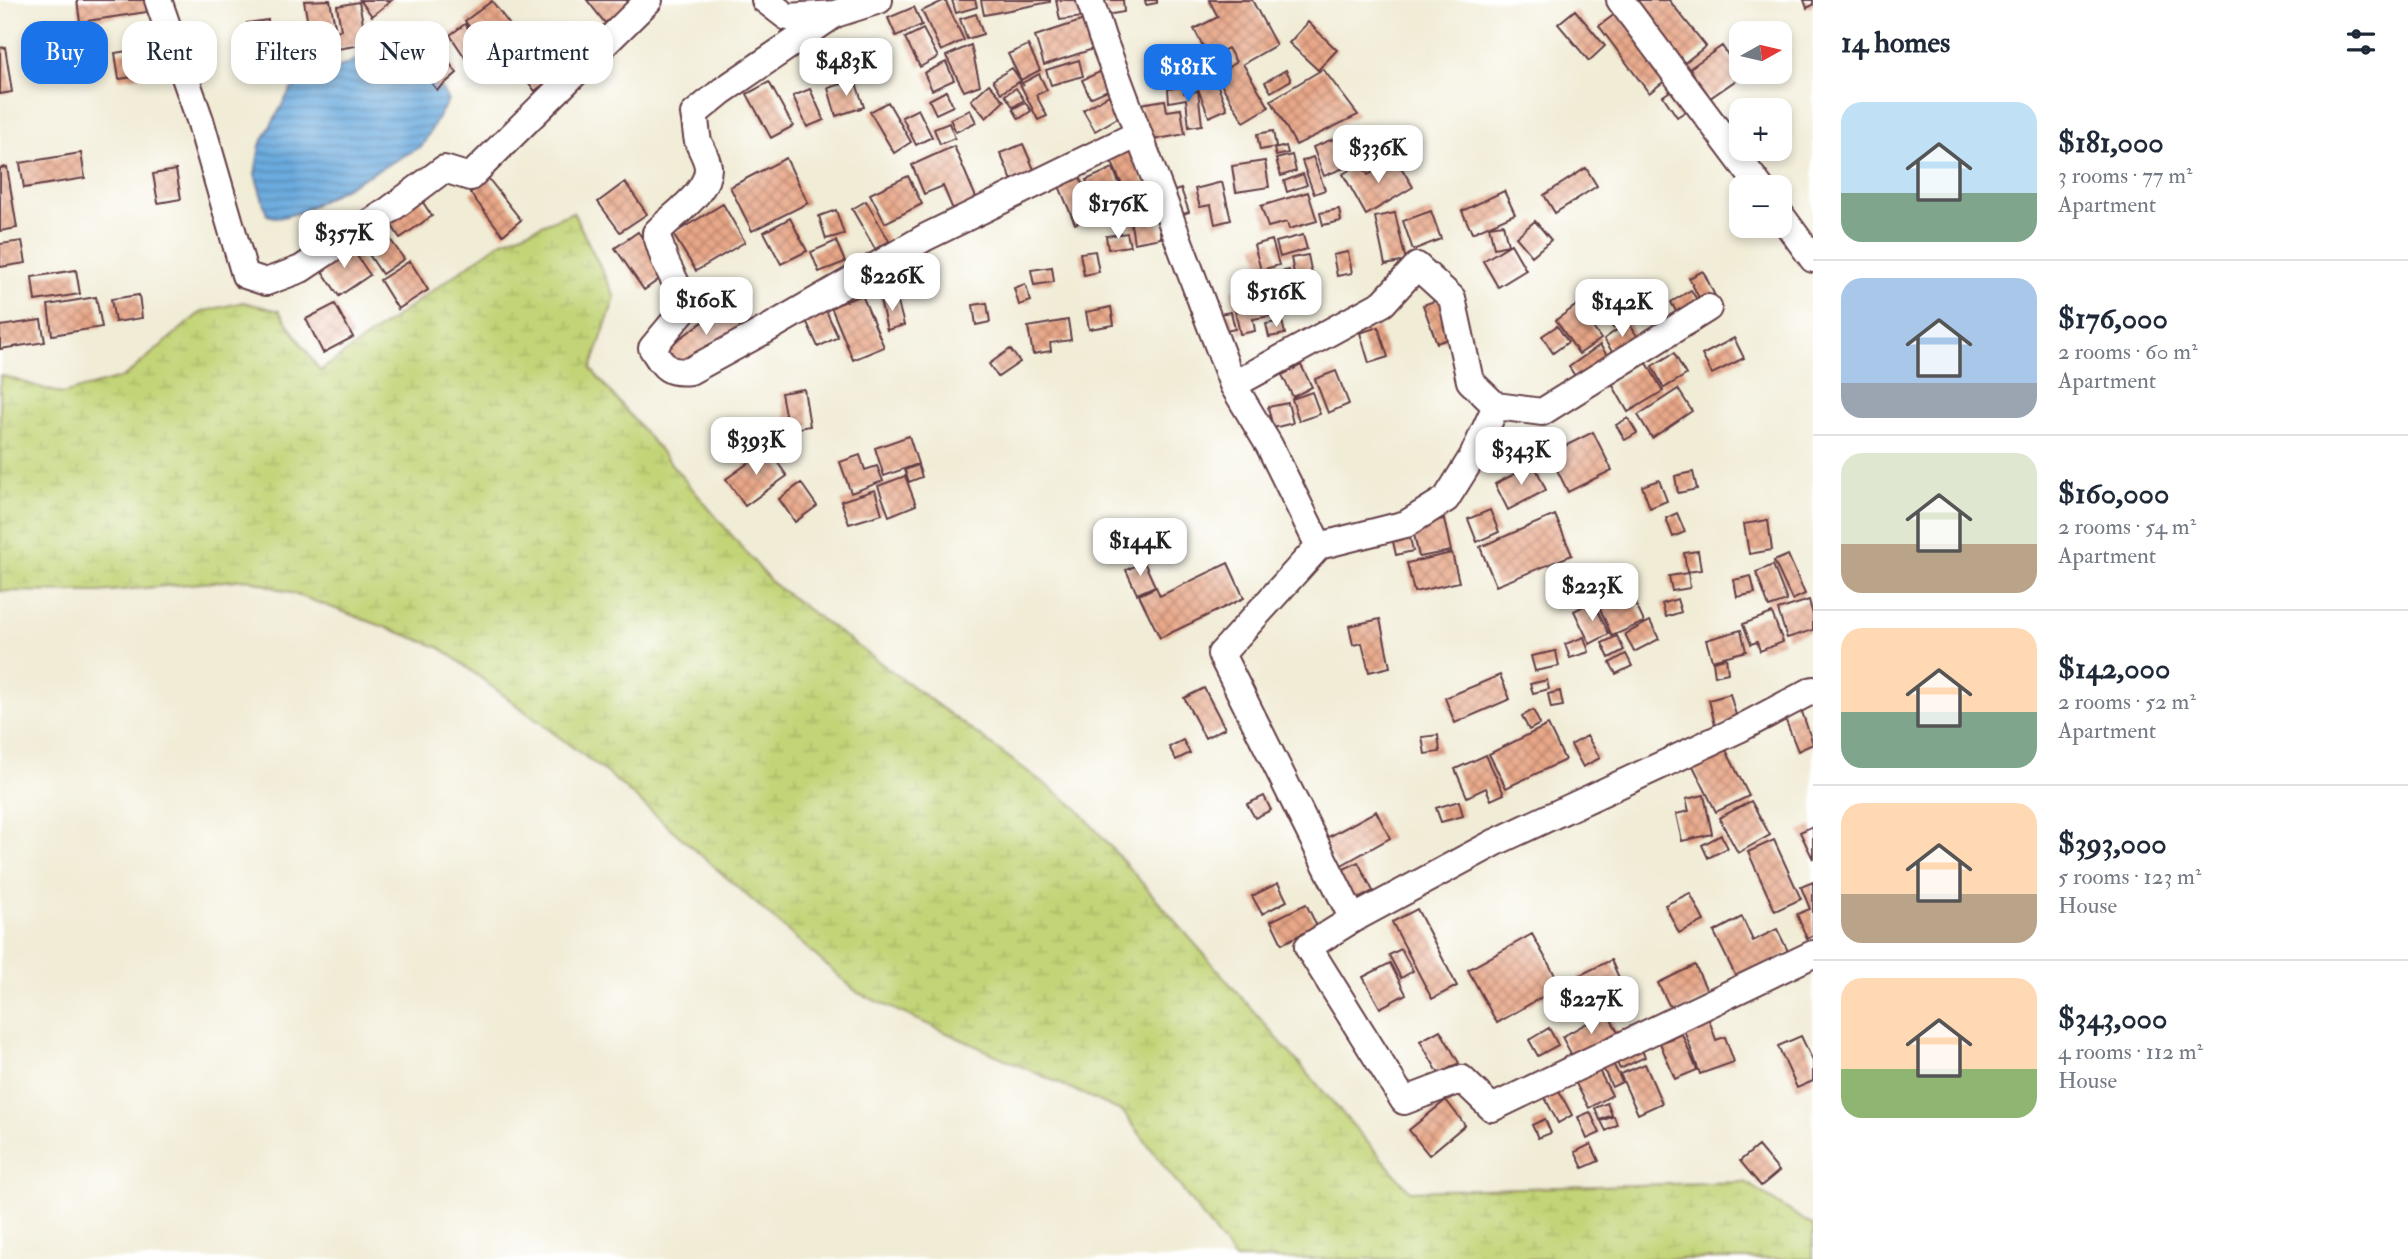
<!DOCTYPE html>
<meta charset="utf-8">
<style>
:root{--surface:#fff;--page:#f6f6f7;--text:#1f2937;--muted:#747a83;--line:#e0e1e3;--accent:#1a73e8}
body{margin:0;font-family:"IM FELL Double Pica",serif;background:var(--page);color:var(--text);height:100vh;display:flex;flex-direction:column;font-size:26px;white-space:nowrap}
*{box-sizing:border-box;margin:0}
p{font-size:23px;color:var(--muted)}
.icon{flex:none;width:38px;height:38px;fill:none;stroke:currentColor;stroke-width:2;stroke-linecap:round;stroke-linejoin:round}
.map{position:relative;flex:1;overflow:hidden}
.drawer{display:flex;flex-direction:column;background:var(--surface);width:595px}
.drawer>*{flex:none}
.banner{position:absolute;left:21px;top:21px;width:665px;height:63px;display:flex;gap:14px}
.needle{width:46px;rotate:82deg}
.tools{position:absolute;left:1729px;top:21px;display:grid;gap:14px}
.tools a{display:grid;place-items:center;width:63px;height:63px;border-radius:14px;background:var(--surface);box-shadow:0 4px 10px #0003;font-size:35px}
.price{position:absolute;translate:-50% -60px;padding:0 16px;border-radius:14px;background:#fff;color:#222;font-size:23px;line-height:46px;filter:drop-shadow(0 2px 4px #0008)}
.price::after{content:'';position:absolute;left:50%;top:42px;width:21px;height:16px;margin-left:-10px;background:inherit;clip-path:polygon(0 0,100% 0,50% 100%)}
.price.current{background:var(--accent);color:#fff}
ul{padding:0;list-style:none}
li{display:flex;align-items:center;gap:21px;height:175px;padding:0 28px}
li+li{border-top:2px solid var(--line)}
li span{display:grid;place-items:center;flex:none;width:196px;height:140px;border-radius:21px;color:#555}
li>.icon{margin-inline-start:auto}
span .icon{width:84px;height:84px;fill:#fffc;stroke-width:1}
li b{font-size:30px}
h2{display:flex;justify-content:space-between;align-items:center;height:84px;padding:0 28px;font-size:30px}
.chip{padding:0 24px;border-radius:21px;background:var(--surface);box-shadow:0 4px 10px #0003;font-size:24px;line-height:63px}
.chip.current{background:var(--accent);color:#fff}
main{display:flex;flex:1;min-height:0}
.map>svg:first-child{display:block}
</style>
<main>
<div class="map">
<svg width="1813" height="1259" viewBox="0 0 1813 1259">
<defs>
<pattern id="wetland-marsh" width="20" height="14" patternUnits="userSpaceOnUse" patternTransform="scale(1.75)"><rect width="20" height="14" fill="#c2d477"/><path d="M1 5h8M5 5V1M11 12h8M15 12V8" fill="none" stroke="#a8b667"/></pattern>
<pattern id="water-rules" width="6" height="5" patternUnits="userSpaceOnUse" patternTransform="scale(1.75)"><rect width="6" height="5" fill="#6aaadd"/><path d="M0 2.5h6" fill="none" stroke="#598ab3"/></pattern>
<pattern id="building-cross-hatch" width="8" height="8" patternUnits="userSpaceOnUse" patternTransform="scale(1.75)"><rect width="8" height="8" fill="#e8a788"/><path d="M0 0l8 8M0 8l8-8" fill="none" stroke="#be876f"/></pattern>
</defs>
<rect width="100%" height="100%" fill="#fff"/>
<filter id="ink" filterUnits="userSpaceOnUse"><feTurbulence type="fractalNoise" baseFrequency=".0143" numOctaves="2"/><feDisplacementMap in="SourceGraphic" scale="14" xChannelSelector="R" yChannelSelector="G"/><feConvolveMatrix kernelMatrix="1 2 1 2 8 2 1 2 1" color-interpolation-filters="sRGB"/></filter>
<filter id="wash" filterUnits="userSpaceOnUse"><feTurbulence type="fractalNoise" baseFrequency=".00686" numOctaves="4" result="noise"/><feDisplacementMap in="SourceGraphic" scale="28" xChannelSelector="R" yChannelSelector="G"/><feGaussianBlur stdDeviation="1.57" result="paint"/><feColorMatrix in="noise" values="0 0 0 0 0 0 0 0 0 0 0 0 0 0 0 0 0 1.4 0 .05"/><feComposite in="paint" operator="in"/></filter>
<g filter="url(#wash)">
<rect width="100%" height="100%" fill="#f1ecd6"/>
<path fill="url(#wetland-marsh)" stroke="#867a51" stroke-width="2" d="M573 212 615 297 591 369 772 583 1076 807 1410 1191 1745 1182 1813 1226V1259H1235L1123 1112 858 993 612 777 441 648 306 598 248 579 98 592 0 591V375L62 394 124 377 201 312 243 302 279 311 320 371 501 242Z"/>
<path fill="url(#water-rules)" stroke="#5a6484" stroke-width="2" d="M402 39 417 48 448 100 422 146 301 212 278 218 267 215 255 174 260 145 291 89Z"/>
<g id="blocks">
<path fill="url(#building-cross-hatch)" d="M77 0H145L147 12 80 22Z
M330 0 335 26 309 30 304 1Z
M360 0H392L372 16Z
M587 0H635L605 23Z
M945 0 964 40 941 51 922 11Z
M952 0H975L977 7 956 13Z
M981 0H1050V2L984 15Z
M1056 0H1080L1083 17 1060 20Z
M1104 0H1123L1124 12 1106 15Z
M1145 0H1157V3L1146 5Z
M1209 0H1252L1276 45 1243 64 1269 107 1244 122 1216 76 1236 62 1228 48 1209 58 1194 29 1218 17Z
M1638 0H1669L1706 46 1683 64 1635 3Z
M1804 0H1813V5L1807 8Z
M492 1 515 32 489 52 465 21Z
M359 2 367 44 308 54 305 36 341 30 337 6Z
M1627 5 1676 72 1649 93 1599 26Z
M914 7 922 25 896 36 888 18Z
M1575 10 1605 46 1589 61 1558 24Z
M976 14 983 34 967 39 960 19Z
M268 20 271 40 251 43 247 23Z
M1084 20 1093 49 1044 65 1035 36Z
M297 22 303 55 283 58 277 25Z
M1308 22 1337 50 1318 70 1289 43Z
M465 24 484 51 468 62 450 35Z
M923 29 938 57 920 67 905 38Z
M538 30 566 67 535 91 507 54Z
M971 45 980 85 964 91 946 56Z
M1028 45 1040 70 1021 80 1008 54Z
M157 46 162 73 119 79 115 53Z
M1722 46 1742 76 1710 98 1700 83 1708 97 1677 117 1663 96 1694 75 1690 68Z
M5 47 12 92 0 94V48Z
M447 60 457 73 437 90 426 76Z
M1079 60 1083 76 1051 85 1046 70Z
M1208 61 1227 109 1209 117 1190 68Z
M946 62 954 80 932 90 924 73Z
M1012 68 1024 86 1022 83 1039 74 1047 90 1036 95 1047 116 1038 120 1019 82 1001 93 993 80Z
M1323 69 1358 115 1296 145 1271 100Z
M1286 70 1291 80 1271 92 1265 82Z
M1102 71 1110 89 1090 98 1082 80Z
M855 80 864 107 836 116 828 88Z
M769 82 793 126 771 138 747 94Z
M989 84 1004 101 986 118 971 100Z
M1183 87 1184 93 1198 91 1202 125 1189 127 1186 99 1169 102 1168 89Z
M1016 88 1024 100 1013 107 1005 95Z
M810 89 824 120 807 127 793 96Z
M946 91 953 106 936 114 929 100Z
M1109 95 1121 116 1095 131 1083 110Z
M1165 100 1167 111 1181 109 1185 134 1147 141 1140 104Z
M888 102 911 142 894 153 870 112Z
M1025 102 1031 111 1019 119 1013 109Z
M918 109 932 137 916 145 902 117Z
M970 110 976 122 956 132 950 119Z
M949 123 955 138 940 144 934 129Z
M1273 131 1276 147 1260 150 1257 134Z
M1333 139 1344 168 1324 176 1313 147Z
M1023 144 1036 174 1013 183 1000 153Z
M954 146 978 202 954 212 943 186 924 194 912 165Z
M1286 146 1288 153 1276 156 1274 149Z
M1130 150 1148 192 1129 201 1110 158Z
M81 153 85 178 24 188 20 163Z
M1292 155 1296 171 1281 176 1276 159Z
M1313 157 1325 190 1314 194 1302 161Z
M786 158 808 203 752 231 730 187Z
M1396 159 1413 187 1366 215 1343 174 1361 163 1368 175Z
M1265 161 1269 187 1236 192 1232 166Z
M7 167 17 228 0 231V168Z
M1113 168 1124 195 1097 206 1086 180Z
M1586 168 1597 186 1555 213 1544 195Z
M176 170 181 199 158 203 153 174Z
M1303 174 1307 185 1287 192 1284 181Z
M908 176 922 204 885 223 870 194Z
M1080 177 1097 215 1075 224 1059 186Z
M488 178 521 220 503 235 470 193Z
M625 182 647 214 620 232 598 202Z
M1222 182 1231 220 1215 224 1211 205 1200 207 1195 189Z
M1181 189 1189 212 1173 218 1165 194Z
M1504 191 1515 214 1472 233 1462 211Z
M1308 192 1317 221 1289 229 1287 222 1268 227 1261 206Z
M418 195 432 216 400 238 386 217Z
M866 201 889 241 875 249 852 209Z
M723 204 745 242 696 271 673 234Z
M1339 209 1341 221 1323 225 1320 213Z
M836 210 844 234 826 239 819 216Z
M1431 211 1441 239 1413 250 1403 221Z
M1157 213 1161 238 1134 243 1130 218Z
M1395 213 1406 261 1385 265 1375 217Z
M790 218 807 251 781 264 764 232Z
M1535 221 1551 240 1532 256 1516 237Z
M1503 224 1508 245 1494 248 1489 226Z
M383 229 404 259 382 274 362 244Z
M638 232 668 273 644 290 615 248Z
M1127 233 1130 246 1108 249 1106 236Z
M1303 235 1307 249 1280 257 1276 242Z
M1272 240 1279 265 1261 270 1254 245Z
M22 241 26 263 0 267V244Z
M836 241 845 262 819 272 811 252Z
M349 244 370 275 339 296 318 265Z
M1511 244 1526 270 1498 287 1483 261Z
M1095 251 1099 272 1084 275 1080 253Z
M1348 252 1352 273 1337 276 1333 255Z
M1308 255 1314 285 1297 289 1291 258Z
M410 261 428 290 398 309 380 280Z
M1052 267 1054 282 1034 285 1031 270Z
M76 270 80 294 35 301 32 277Z
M1289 270 1298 303 1280 307 1272 274Z
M1703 271 1716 298 1702 304 1689 278Z
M1269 283 1276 315 1253 319 1255 331 1240 334 1231 290Z
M1025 284 1031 301 1019 305 1014 288Z
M1691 290 1700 305 1679 317 1671 302Z
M1596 293 1606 309 1594 316 1585 300Z
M139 295 142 318 115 322 111 299Z
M862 295 884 347 853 360 831 307Z
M896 295 904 325 887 330 880 300Z
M96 297 102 327 52 335 48 305Z
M1440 299 1454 337 1437 343 1423 305Z
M731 302 746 324 681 371 665 349Z
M987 303 990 322 976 325 973 305Z
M335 304 353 337 323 353 306 319Z
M1577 305 1601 339 1579 354 1556 320Z
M824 306 838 337 818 347 804 316Z
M1111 307 1114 325 1089 329 1086 312Z
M1231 312 1235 329 1217 333 1213 315Z
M1620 315 1624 323 1613 328 1609 320Z
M41 320 45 342 0 349V326Z
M1068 320 1071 340 1050 343 1051 351 1033 354 1028 327Z
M1282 321 1285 334 1269 337 1266 324Z
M1628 322 1639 339 1615 356 1604 339Z
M1557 326 1568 342 1553 353 1542 336Z
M1378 327 1388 357 1369 363 1360 333Z
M1734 338 1744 358 1712 374 1702 355Z
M1600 345 1611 361 1580 383 1569 367Z
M1010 349 1020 362 998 377 989 364Z
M1674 353 1686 375 1664 388 1652 366Z
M1647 363 1663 391 1628 412 1612 384Z
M1301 365 1312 387 1293 397 1282 375Z
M1336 371 1349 404 1328 413 1315 379Z
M804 389 810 426 788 430 781 393Z
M1678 389 1692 411 1652 438 1638 415Z
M1312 392 1320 414 1299 421 1292 399Z
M1288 403 1293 423 1273 428 1268 407Z
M1628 418 1637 433 1625 440 1616 425Z
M1593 432 1612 470 1568 492 1549 454Z
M909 436 918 464 884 476 875 448Z
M768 449 787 476 745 506 726 479Z
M860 455 865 470 877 466 883 481 851 493 840 462Z
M1534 464 1546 490 1508 510 1495 484Z
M918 465 922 477 909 482 905 470Z
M1693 472 1697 489 1678 493 1675 476Z
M905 476 916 505 889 516 878 486Z
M1659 480 1667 501 1650 508 1642 486Z
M801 483 817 506 795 522 779 499Z
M875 490 882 514 849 524 841 501Z
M1490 510 1499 532 1477 542 1468 519Z
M1677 513 1685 532 1673 537 1666 518Z
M1555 515 1572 555 1496 586 1480 547Z
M1444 519 1451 551 1419 557 1412 525Z
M1768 520 1772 550 1749 554 1744 524Z
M1409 533 1413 551 1396 555 1392 537Z
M1698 551 1701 570 1687 572 1684 553Z
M1452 553 1459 582 1414 592 1407 563Z
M1788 555 1805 594 1792 600 1774 561Z
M1144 562 1155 586 1137 594 1126 570Z
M1228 563 1244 598 1160 638 1139 595 1156 587 1160 596Z
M1773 565 1787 601 1769 607 1756 572Z
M1688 573 1690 588 1672 591 1669 576Z
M1751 576 1755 593 1737 597 1734 580Z
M1625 580 1644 622 1612 636 1594 595Z
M1677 599 1681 612 1666 617 1662 604Z
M1809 600 1813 615V630L1787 638 1778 610Z
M1593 601 1609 634 1590 644 1574 611Z
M1772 613 1783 642 1760 651 1757 642 1751 644 1743 624Z
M1380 619 1390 667 1369 672 1362 643 1353 645 1349 626Z
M1650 621 1659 639 1634 652 1625 634Z
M1741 630 1746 651 1712 660 1706 640Z
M1617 636 1624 650 1609 658 1602 643Z
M1584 637 1589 652 1570 658 1565 644Z
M1556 651 1559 666 1535 671 1531 656Z
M1626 654 1632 666 1616 674 1610 663Z
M1726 658 1728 673 1715 676 1713 661Z
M1500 675 1510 699 1455 723 1445 698Z
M1547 680 1549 689 1533 693 1530 684Z
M1204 688 1225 728 1205 738 1184 698Z
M1560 691 1563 706 1551 708 1548 694Z
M1730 694 1737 719 1715 725 1709 700Z
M1801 709 1813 744 1798 751 1784 716Z
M1533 710 1540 724 1529 730 1522 716Z
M1548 725 1565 760 1506 788 1489 754Z
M1438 735 1440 752 1425 754 1422 737Z
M1587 736 1600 758 1583 767 1571 745Z
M1183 740 1190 753 1176 760 1169 747Z
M1725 748 1749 796 1716 812 1692 764Z
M1486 755 1504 794 1491 800 1486 788 1467 797 1455 769Z
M1704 795 1712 834 1682 841 1676 814 1689 811 1686 799Z
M1264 796 1271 810 1255 818 1247 804Z
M1459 801 1463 816 1441 822 1436 808Z
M1751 801 1770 835 1738 853 1719 818Z
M1376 811 1390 838 1338 867 1323 840Z
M1813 826V859L1800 832Z
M1721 835 1728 848 1708 858 1702 845Z
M1774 840 1801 899 1775 911 1748 852Z
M1358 862 1373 891 1351 903 1336 873Z
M1813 882V936L1807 939 1797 914 1810 909 1801 887Z
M1278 883 1287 901 1262 914 1252 896Z
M1690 893 1704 921 1679 933 1665 905Z
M1306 904 1317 926 1282 944 1271 921Z
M1417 909 1457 986 1432 999 1392 922Z
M1742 917 1753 941 1777 929 1789 953 1737 979 1714 932Z
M1532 934 1561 986 1497 1023 1468 970Z
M1401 949 1413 971 1401 978 1389 955Z
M1611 960 1620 980 1587 996 1578 976Z
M1390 963 1406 994 1380 1008 1363 977Z
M1695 965 1710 997 1674 1015 1658 983Z
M1607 1012 1620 1036 1575 1061 1562 1037Z
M1707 1014 1716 1040 1725 1037 1734 1062 1700 1074 1682 1024Z
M1549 1028 1558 1045 1538 1056 1529 1040Z
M1440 1030 1459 1063 1439 1074 1420 1041Z
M1682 1034 1697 1070 1675 1079 1660 1043Z
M1801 1036 1813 1061V1081L1797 1088 1778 1046Z
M1638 1042 1645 1057 1620 1069 1613 1055Z
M1611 1059 1622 1082 1612 1087 1601 1064Z
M1645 1064 1662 1103 1638 1114 1620 1074Z
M1596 1065 1612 1095 1589 1108 1573 1078Z
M1557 1087 1572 1115 1558 1123 1543 1094Z
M1446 1100 1465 1125 1429 1155 1409 1130Z
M1607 1103 1612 1115 1600 1120 1595 1108Z
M1590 1112 1600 1133 1587 1139 1578 1117Z
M1614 1116 1617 1125 1606 1131 1601 1121Z
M1545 1119 1551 1133 1538 1138 1532 1125Z
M1591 1144 1599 1161 1583 1168 1575 1152Z
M1758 1146 1779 1171 1761 1186 1740 1161Z"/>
</g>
</g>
<g filter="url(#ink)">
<use href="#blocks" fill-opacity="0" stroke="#633e45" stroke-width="2"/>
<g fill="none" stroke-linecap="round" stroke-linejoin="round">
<defs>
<path id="minor" d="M158 0 200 120 245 275 266 282 301 269 388 211 444 169 470 177 649 0
M765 0 787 17 835 14 879 0
M1090 0 1102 37 1233 385 1269 445 1319 546 1221 654 1353 919 1496 842 1739 729 1813 690
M1620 0 1760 187
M835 14 722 91 694 114C696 123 696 133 698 141 701 149 707 158 708 167 709 193 672 215 656 233L665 261 687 306 652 348C664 366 666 374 690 371L769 328 926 237 1138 134
M1780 214 1813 259
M1233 385 1383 303 1417 266 1452 298 1470 381 1496 406 1542 412 1708 308
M1319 546 1406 524 1446 499 1473 456 1496 406
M1353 919 1308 947 1404 1101 1462 1079 1492 1108 1813 954"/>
</defs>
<use href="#minor" stroke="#633e45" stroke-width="30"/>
<use href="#minor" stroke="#fff" stroke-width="26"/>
</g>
</g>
</svg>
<div class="tools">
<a><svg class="needle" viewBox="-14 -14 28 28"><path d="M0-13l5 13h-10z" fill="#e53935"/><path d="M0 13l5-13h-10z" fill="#747a83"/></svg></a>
<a>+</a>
<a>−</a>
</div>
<b class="price" style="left:846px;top:98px">$483K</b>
<b class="price current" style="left:1188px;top:104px">$181K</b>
<b class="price" style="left:1378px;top:185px">$336K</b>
<b class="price" style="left:1118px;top:241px">$176K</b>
<b class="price" style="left:344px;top:270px">$357K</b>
<b class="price" style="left:892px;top:313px">$226K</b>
<b class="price" style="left:1276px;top:329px">$516K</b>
<b class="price" style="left:706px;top:337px">$160K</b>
<b class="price" style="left:1622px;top:339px">$142K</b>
<b class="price" style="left:756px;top:477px">$393K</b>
<b class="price" style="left:1521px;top:487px">$343K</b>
<b class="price" style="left:1140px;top:578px">$144K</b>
<b class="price" style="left:1592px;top:623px">$223K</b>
<b class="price" style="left:1591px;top:1036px">$227K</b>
<div class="banner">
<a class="chip current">Buy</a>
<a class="chip">Rent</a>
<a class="chip">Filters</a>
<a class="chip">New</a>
<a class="chip">Apartment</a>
</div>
</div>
<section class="drawer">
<h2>14 homes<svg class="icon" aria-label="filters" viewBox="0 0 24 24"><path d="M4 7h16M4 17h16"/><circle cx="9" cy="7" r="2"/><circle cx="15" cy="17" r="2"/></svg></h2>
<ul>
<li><span style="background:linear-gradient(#bfe0f5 65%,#7fa58c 0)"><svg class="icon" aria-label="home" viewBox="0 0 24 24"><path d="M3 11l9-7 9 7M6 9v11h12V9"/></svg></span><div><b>$181,000</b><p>3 rooms · 77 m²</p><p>Apartment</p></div></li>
<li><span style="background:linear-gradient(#a9c7e8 75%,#9aa5b1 0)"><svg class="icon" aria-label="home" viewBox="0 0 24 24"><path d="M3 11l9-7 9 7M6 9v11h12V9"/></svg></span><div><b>$176,000</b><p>2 rooms · 60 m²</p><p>Apartment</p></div></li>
<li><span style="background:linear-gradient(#dfe7d0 65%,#b9a48a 0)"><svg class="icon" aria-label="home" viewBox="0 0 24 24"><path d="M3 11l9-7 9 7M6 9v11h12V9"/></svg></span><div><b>$160,000</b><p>2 rooms · 54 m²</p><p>Apartment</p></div></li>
<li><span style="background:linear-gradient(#ffd9b3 60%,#7fa58c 0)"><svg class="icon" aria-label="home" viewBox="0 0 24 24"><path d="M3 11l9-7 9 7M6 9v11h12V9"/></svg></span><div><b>$142,000</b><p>2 rooms · 52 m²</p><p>Apartment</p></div></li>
<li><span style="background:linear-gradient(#ffd9b3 65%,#b9a48a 0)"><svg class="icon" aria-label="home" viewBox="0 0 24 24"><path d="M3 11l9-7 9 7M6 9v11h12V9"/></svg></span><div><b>$393,000</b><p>5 rooms · 123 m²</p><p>House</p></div></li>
<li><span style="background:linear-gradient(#ffd9b3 65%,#8fb573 0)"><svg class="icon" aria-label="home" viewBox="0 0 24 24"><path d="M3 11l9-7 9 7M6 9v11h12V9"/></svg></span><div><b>$343,000</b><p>4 rooms · 112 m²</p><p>House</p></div></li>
</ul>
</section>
</main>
